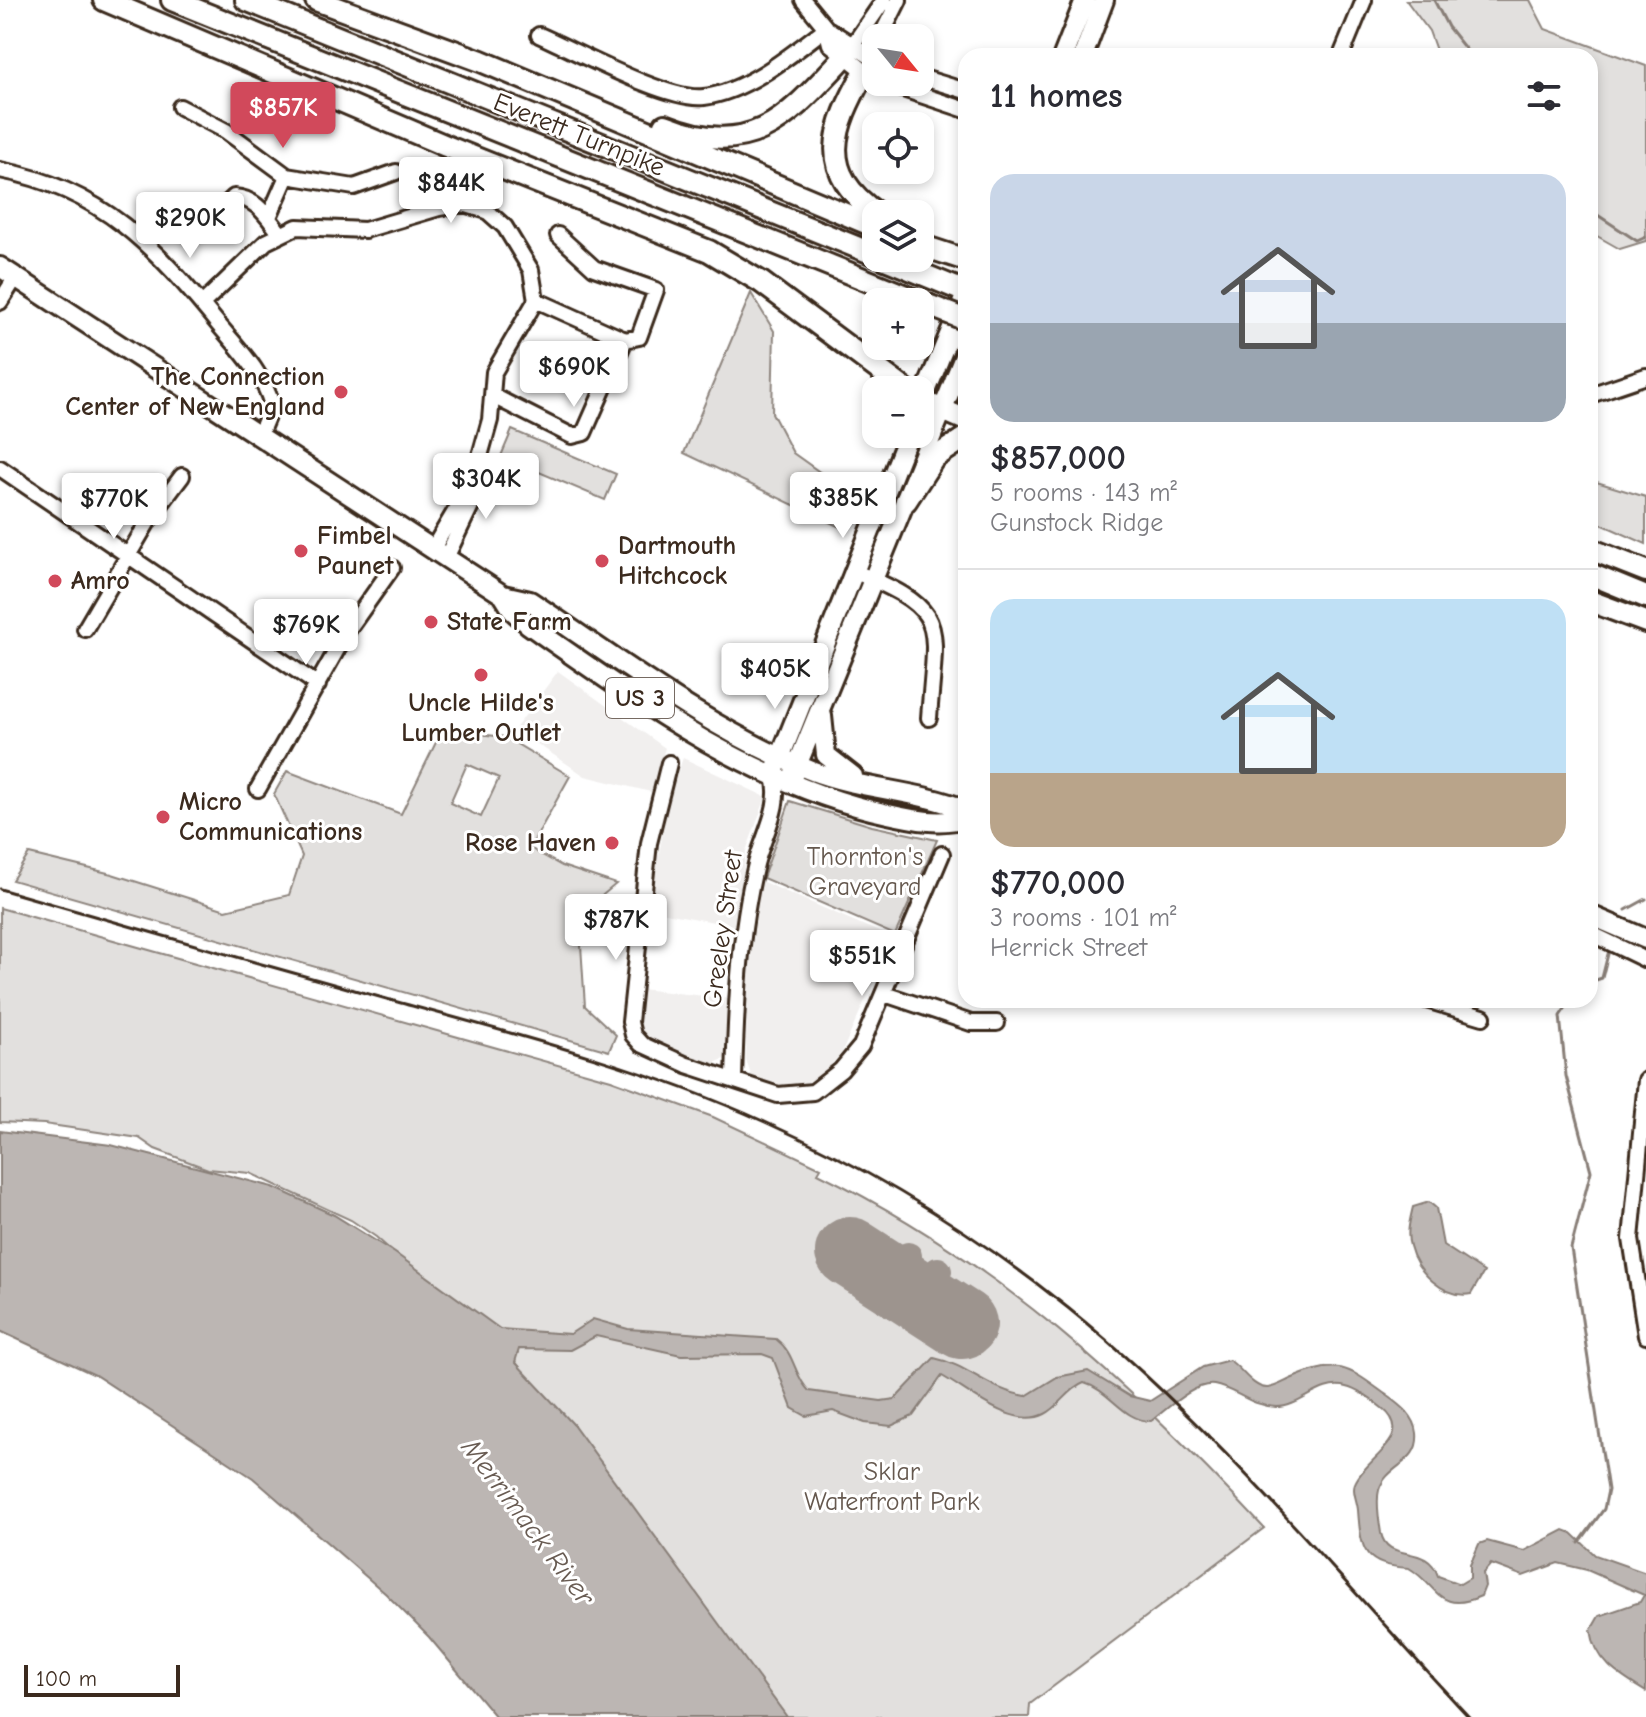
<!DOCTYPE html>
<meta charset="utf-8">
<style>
:root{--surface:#fff;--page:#f7f7f7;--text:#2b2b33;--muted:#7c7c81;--line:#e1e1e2;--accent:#d1495b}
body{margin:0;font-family:"Comic Neue",sans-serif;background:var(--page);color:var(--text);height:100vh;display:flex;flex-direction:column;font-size:30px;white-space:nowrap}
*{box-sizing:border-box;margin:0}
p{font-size:26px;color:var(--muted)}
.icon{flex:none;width:44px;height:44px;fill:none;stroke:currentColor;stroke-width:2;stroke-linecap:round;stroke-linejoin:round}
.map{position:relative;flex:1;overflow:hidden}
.details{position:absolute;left:958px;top:48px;width:640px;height:960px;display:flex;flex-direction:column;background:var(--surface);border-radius:24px;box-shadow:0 4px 12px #0003}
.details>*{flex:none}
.needle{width:52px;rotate:120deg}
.controls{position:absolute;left:862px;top:24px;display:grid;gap:16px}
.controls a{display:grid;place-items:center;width:72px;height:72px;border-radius:16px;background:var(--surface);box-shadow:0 4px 12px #0003;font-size:40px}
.scale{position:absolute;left:24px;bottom:20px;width:156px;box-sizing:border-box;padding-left:8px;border:4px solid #3b2a1e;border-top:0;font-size:22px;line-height:28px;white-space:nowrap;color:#3b2a1e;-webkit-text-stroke:6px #fff;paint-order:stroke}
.price{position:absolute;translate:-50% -68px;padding:0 18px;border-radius:8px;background:#fff;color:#222;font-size:26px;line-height:52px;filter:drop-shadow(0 2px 4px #0008)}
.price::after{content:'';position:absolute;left:50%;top:48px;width:24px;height:18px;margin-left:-12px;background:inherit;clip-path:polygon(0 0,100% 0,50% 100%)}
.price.selected{background:var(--accent);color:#fff}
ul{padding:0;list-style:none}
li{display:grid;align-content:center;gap:16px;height:424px;padding:0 32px}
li+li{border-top:2px solid var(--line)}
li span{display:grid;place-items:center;height:248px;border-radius:24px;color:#555}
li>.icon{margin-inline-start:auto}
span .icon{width:144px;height:144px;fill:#fffc;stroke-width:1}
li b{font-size:34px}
h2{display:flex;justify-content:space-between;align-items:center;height:96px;padding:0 32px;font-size:34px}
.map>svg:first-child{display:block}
</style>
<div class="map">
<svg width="1646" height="1717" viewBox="0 0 1646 1717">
<rect width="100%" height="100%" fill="#fff"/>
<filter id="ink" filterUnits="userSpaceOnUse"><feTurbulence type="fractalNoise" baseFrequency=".0125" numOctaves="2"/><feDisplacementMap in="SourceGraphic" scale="16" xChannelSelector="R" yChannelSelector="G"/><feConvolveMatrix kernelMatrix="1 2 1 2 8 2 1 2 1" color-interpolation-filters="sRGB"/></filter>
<g filter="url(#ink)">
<path fill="#f1efee" d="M558 671 665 748 651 792 585 776 515 729Z
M683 758 766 797 746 851 736 926 649 910 669 797Z
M761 881 893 938 842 1052 820 1077 796 1086 763 1084 751 1076 746 1059 747 986Z
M640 989 732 999 726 1058 707 1066 676 1057 644 1038 640 1028Z"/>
<path fill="#e2e0de" stroke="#8e857e" stroke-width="2" fill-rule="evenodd" d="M1406 0H1530L1545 29 1646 66V241L1620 249 1590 232V56H1438L1429 31Z
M751 293 774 331 772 413 793 453 842 488 853 515 840 527 684 453Z
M512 430 616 474 605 500 501 456Z
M1590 480 1646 497V544L1590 519Z
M442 730 505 737 570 776 530 848 562 866 616 884 579 915 585 1006 616 1035 609 1051 12 880 29 854 112 874 226 910 289 895 302 856 274 794 287 771 401 814ZM467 764 499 778 481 817 450 803Z
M790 801 872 826 937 840 895 935 763 878Z
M0 908 611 1080 713 1117 821 1168 818 1173C997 1261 1129 1383 1264 1528L1030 1704 1029 1717H779L515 1361 376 1237 351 1220 250 1173 208 1169 155 1149 139 1138 44 1124 0 1122Z"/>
<path fill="#bcb6b3" stroke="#887e77" stroke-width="2" d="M0 1131 111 1145 273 1187 334 1215 395 1253 500 1329 570 1334 593 1319 628 1329 776 1339C796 1354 793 1375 809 1391L881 1401 895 1399 934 1358C968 1365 988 1390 1026 1396L1057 1377 1088 1371 1129 1396 1150 1401 1203 1367 1229 1360C1241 1367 1252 1388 1267 1388 1275 1388 1287 1380 1295 1377 1341 1357 1351 1370 1388 1396 1402 1406 1415 1416 1417 1433 1420 1464 1387 1464 1379 1490 1376 1501 1379 1521 1381 1533 1387 1564 1428 1542 1438 1576L1460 1584 1470 1578V1565L1479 1544 1487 1541 1524 1551 1564 1530 1572 1533 1595 1555 1646 1573V1692C1620 1676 1595 1662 1591 1630L1599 1616 1640 1602 1644 1595 1587 1570 1558 1563 1523 1576 1491 1564 1483 1573 1485 1586 1481 1596C1438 1615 1438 1585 1409 1568 1364 1565 1361 1552 1358 1510 1357 1500 1351 1489 1356 1481 1368 1457 1417 1436 1382 1408 1372 1400 1358 1390 1346 1387 1320 1380 1301 1407 1277 1407 1249 1406 1236 1389 1214 1385 1194 1382 1166 1410 1151 1421 1123 1421 1110 1390 1084 1383 1068 1389 1060 1407 1045 1414 1013 1430 969 1391 942 1376L913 1416 891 1426 865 1423 833 1411 806 1416 792 1408 773 1358 762 1354 681 1355 596 1336 570 1350 519 1349 515 1362 573 1424 787 1717H496L429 1637 386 1594 253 1478 95 1375 0 1331Z
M1429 1202 1436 1208 1443 1245 1484 1272 1471 1294C1444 1299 1416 1271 1410 1246 1406 1233 1410 1220 1413 1207Z"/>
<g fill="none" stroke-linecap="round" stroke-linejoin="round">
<path stroke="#887e77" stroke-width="3" d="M1434 0 1448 27 1471 56
M1590 210 1637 241 1646 237
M1626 910 1646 899
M1590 982 1602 978 1609 950
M1571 1000 1560 1016 1566 1076 1591 1171 1571 1248 1608 1490 1604 1509 1579 1543"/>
<path stroke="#9d948e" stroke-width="28" d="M892 1279 908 1256
M921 1297 938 1271"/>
<path stroke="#9d948e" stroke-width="70" d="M850 1252 962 1324"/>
<defs>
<path id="minor" d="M803 0 826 28 876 60
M826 28 830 44 872 77
M539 35C576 51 669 102 704 97 747 92 792 54 826 28
M880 38 899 0
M848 52 884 0
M1341 56 1364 0
M920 77 966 91
M882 82 966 110
M180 107 226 131 287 176 354 187 396 172
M0 170C102 189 156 248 218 324 239 349 263 373 272 405L260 434
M269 217 287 176
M191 238 234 197C257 198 267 217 280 233
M536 300 625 340 639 337 656 290 594 268 558 235
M0 302 16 277
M202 304 266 242 297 227 365 230 439 208 463 204 487 211 505 227 531 270 536 300 494 372 490 420 473 481 432 550
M1590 395 1646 376
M493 396 572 436 584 433 625 340
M0 468 318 685
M446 558 478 491 473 481
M853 571C950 611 936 620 929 718
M85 629 149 520 182 476
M669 763 649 843 630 1022 633 1035 641 1044 687 1065 778 1095 813 1092 841 1070 861 1046 942 854
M258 789 348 630 392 568
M1590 933 1646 960
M885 994 971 1023H997
M1426 1000 1483 1017
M734 1079C736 1009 739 933 756 864 763 836 784 802 773 775
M1646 1080 1631 1239 1646 1336"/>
<path id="major" d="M1063 56 1085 0
M1083 56 1104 0
M0 267 503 595 513 611 529 625C639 702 755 786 888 814 915 820 939 825 966 818
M920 406 966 294
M503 595 530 601C620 661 711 731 812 771 862 790 917 790 966 810
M822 716 826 755 853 776
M777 765 909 434
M794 773 966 352
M1590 915 1646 939"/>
<path id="highway" d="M104 0 446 146 709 251 761 282 906 390
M172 0 928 305
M246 0 876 255
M316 0 481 61 876 227
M864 73C833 128 816 172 878 214
M665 125C753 160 787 118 844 57
M920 245 966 260
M883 258 966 292
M920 400 966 420
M906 501 934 458 966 437
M1590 549 1646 571
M1590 574 1646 597
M1590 601 1646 622"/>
</defs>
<use href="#minor" stroke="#3b2a1e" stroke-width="20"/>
<use href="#major" stroke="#3b2a1e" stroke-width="24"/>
<use href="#highway" stroke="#3b2a1e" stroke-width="26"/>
<use href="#minor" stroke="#fff" stroke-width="14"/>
<use href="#major" stroke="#fff" stroke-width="18"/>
<use href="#highway" stroke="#fff" stroke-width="20"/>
<path stroke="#3b2a1e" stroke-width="3" d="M0 889C134 928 267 966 401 1003 523 1036 649 1069 765 1122 872 1170 976 1234 1068 1308 1213 1425 1341 1580 1469 1717"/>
<defs>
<path id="highway-bridge" d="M928 305 966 320"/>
</defs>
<use href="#highway-bridge" stroke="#3b2a1e" stroke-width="26" stroke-linecap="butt"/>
<use href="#highway-bridge" stroke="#fff" stroke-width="20"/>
</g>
</g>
<g fill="#d1495b" stroke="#fff" stroke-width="3">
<circle cx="341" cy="392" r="8"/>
<circle cx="301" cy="551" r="8"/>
<circle cx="602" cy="561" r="8"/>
<circle cx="55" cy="581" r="8"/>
<circle cx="431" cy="622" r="8"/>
<circle cx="481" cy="675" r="8"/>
<circle cx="163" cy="817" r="8"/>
<circle cx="612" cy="843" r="8"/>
</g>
<g text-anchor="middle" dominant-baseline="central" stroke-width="6" stroke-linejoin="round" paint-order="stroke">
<rect fill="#fff" stroke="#766a62" stroke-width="2" x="606" y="678" width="68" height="40" rx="6"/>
<g font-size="24" font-weight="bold" fill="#3b2a1e">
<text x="640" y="698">US 3</text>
</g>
<g font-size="26" fill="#3b2a1e" stroke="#fff">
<text transform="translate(579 135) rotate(22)">Everett Turnpike</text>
<text transform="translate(723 929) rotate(-82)">Greeley Street</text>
</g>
<g font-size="26" font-weight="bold" fill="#3b2a1e" stroke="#fff" text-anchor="start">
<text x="325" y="377" text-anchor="end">The Connection<tspan x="325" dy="30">Center of New England</tspan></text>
<text x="317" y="536">Fimbel<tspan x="317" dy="30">Paunet</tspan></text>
<text x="618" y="546">Dartmouth<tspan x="618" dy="30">Hitchcock</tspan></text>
<text x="71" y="581">Amro</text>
<text x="447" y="622">State Farm</text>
<text x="481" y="703" text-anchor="middle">Uncle Hilde's<tspan x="481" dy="30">Lumber Outlet</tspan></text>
<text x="179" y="802">Micro<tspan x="179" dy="30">Communications</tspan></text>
<text x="596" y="843" text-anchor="end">Rose Haven</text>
</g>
<g font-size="26" fill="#65584e" stroke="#fff">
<text x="865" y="857">Thornton's<tspan x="865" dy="30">Graveyard</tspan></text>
<text x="892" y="1472">Sklar<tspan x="892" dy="30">Waterfront Park</tspan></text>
</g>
<g font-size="28" font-style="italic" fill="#685b52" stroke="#fff">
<text transform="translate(528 1522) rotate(53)">Merrimack River</text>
</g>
</g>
</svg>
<div class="controls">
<a><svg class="needle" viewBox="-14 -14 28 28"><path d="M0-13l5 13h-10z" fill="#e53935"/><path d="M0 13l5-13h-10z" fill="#7c7c81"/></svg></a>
<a><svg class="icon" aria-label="locate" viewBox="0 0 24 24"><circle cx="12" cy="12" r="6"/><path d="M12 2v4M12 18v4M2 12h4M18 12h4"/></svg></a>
<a><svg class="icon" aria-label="layers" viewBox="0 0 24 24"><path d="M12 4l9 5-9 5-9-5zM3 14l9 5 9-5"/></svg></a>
<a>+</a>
<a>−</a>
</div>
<div class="scale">100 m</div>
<b class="price selected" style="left:283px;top:150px">$857K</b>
<b class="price" style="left:451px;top:225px">$844K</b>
<b class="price" style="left:190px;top:260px">$290K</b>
<b class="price" style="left:574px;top:409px">$690K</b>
<b class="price" style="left:486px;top:521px">$304K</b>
<b class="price" style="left:843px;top:540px">$385K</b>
<b class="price" style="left:114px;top:541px">$770K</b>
<b class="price" style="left:306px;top:667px">$769K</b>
<b class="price" style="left:775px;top:711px">$405K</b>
<b class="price" style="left:616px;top:962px">$787K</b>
<b class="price" style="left:862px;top:998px">$551K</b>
<section class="details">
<h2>11 homes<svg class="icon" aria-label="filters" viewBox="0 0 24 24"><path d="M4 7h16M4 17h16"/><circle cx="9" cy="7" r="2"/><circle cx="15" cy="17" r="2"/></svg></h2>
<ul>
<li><span style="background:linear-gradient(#c9d6e8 60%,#9aa5b1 0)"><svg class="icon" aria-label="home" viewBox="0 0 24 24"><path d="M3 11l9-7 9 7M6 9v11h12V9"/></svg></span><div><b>$857,000</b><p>5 rooms · 143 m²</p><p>Gunstock Ridge</p></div></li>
<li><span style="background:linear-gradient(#bfe0f5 70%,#b9a48a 0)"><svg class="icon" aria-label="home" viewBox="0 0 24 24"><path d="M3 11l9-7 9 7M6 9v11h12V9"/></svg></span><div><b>$770,000</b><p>3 rooms · 101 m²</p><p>Herrick Street</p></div></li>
</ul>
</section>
</div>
